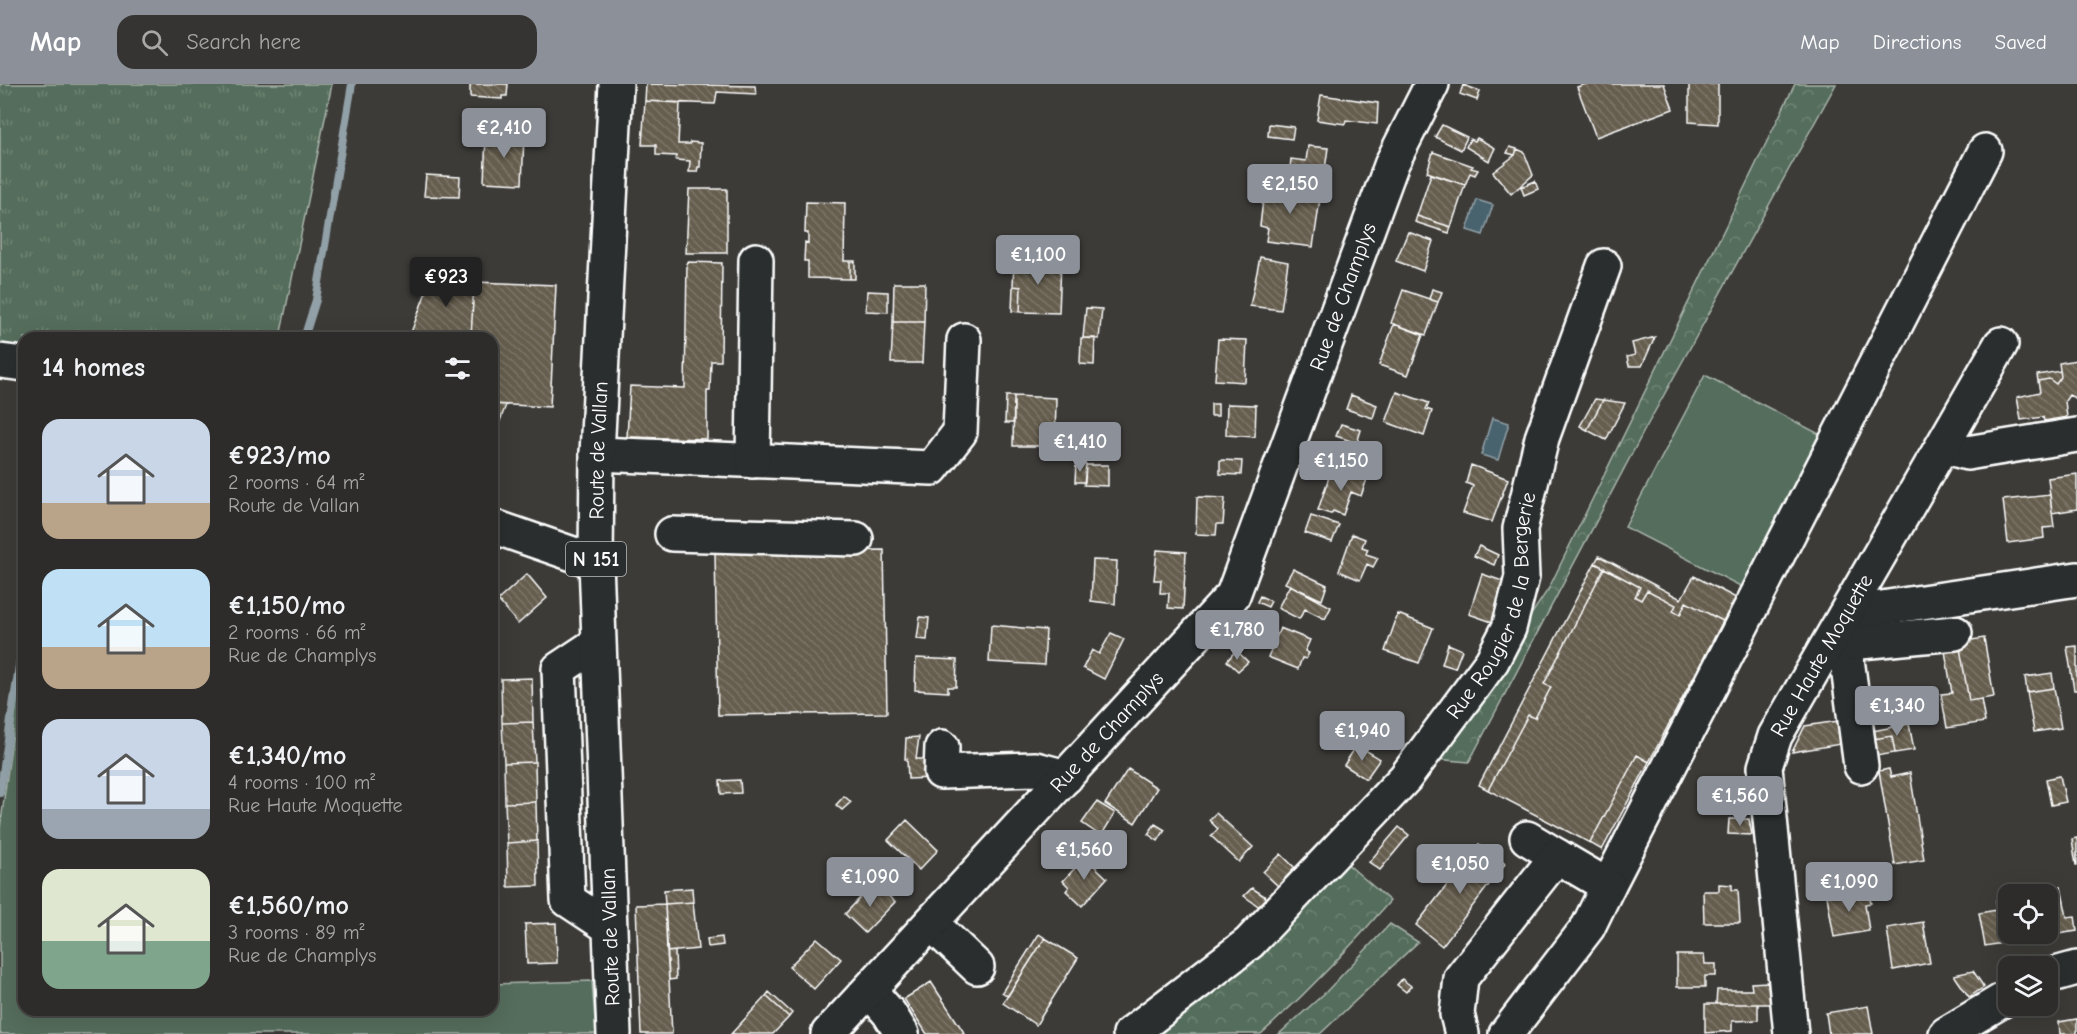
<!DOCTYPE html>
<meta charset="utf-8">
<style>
:root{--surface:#2d2c2a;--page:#353432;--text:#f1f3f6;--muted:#a7a7a8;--line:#484847;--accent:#8c9099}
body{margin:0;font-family:"Comic Neue",sans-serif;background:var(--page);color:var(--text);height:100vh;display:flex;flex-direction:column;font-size:22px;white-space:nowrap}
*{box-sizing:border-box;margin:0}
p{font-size:20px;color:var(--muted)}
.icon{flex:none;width:33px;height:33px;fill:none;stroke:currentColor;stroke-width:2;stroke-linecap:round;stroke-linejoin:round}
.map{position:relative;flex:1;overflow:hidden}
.drawer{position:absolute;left:18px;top:248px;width:480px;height:684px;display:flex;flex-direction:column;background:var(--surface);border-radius:18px;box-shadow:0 6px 24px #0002,0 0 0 2px var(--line)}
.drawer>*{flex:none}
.tools{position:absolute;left:1998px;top:800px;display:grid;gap:12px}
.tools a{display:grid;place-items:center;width:60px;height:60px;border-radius:12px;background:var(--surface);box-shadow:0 6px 24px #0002,0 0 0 2px var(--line);font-size:30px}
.price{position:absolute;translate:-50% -51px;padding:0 14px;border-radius:6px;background:var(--accent);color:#fff;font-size:20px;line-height:39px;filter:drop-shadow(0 2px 3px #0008)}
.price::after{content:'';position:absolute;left:50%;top:36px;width:18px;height:14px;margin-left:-9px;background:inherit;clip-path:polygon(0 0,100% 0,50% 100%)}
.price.on{background:#222;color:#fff}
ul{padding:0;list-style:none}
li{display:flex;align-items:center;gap:18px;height:150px;padding:0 24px}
li span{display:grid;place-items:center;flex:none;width:168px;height:120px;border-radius:18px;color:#555}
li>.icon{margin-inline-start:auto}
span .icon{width:72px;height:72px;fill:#fffc;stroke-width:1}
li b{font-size:26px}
h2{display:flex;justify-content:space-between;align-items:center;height:72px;padding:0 24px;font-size:26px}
header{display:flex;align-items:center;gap:36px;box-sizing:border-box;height:84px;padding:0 30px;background:var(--accent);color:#fff}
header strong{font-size:28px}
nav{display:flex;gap:33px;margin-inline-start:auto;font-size:21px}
.search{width:420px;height:54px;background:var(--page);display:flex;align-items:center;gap:15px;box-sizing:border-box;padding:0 21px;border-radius:18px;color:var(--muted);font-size:22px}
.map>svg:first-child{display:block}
</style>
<header>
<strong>Map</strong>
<div class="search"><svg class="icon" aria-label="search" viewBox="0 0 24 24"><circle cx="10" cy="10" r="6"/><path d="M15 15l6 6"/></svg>Search here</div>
<nav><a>Map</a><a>Directions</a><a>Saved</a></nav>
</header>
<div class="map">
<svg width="2077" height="950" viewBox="0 0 2077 950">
<defs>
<pattern id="grass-tufts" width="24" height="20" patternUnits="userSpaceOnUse" patternTransform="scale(1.5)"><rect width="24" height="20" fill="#556d5b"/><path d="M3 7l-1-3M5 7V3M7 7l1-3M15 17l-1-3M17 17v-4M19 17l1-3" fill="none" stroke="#6e8374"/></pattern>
<pattern id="forest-crowns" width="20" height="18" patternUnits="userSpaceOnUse" patternTransform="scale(1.5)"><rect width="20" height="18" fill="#556d5b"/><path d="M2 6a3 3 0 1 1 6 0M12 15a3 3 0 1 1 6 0" fill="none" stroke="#6e8374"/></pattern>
<pattern id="building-back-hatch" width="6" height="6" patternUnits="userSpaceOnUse" patternTransform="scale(1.5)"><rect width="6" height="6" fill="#655d4e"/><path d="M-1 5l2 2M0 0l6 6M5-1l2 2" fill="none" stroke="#7c7569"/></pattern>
</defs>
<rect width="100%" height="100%" fill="#3c3b38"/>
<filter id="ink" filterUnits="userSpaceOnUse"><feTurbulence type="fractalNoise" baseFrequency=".0167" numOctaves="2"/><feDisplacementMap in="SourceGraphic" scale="12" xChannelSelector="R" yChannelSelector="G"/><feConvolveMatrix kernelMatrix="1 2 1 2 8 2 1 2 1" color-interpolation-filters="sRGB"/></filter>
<g filter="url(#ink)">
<path fill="url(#grass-tufts)" stroke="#aab6ad" stroke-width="1.5" d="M0 0H332L280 253 24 254V271L0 265Z"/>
<path fill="url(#forest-crowns)" stroke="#aab6ad" stroke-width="1.5" d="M1795 0H1836L1644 347 1469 678 1435 675 1549 504Z
M1344 777 1390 817C1350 864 1307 909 1261 950H1159L1189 928 1265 863Z
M1390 840 1418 858 1320 950H1279L1326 908Z"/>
<path fill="#556d5b" stroke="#aab6ad" stroke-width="1.5" d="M1705 291 1829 355 1750 507 1625 443Z
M24 564V926H492V900L592 897 596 950H0V745Z"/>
<path fill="#49636e" stroke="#92a1a8" stroke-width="1.5" d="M1477 116 1493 121 1483 151 1467 146Z
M1492 334 1509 339 1498 376 1481 371Z"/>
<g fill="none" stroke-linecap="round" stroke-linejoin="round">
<path stroke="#92a1a8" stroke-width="8" d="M304 254 316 216 352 0
M0 709 24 549"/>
</g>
<path fill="url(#building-back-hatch)" stroke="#fff" stroke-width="1.5" d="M470 0H508L507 12H502V15L470 13Z
M646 0 755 2 756 10 717 8 715 20 645 17Z
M1586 0H1664L1673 25 1596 53 1577 3Z
M1689 0H1718V40L1689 38Z
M1463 1 1480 7 1477 16 1460 10Z
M1321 11 1378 19 1377 40 1346 36 1345 40 1317 36Z
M645 17 680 19 678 60H690V58L701 59 700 83H698L697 88H689L690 77 676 76 677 72 656 71V61H642Z
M1269 40 1294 43 1292 55 1268 52Z
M1442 41 1467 53 1461 66 1435 53Z
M486 51 524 52 522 100 484 98Z
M1477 54 1495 64 1489 77 1466 63 1470 55 1475 57Z
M1308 62 1328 64 1323 99 1289 94 1291 75 1306 77Z
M1510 63 1517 65 1515 71 1507 69Z
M1517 65 1524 68 1533 91 1511 110 1493 88 1515 71Z
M1433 68 1473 82 1471 84 1478 86 1475 91 1470 89 1465 101 1427 88Z
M1431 90 1465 101 1451 143 1417 132Z
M426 91 460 93 459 113 424 112Z
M1304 96 1322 98 1321 108 1302 105Z
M1286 97 1293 98 1292 103H1285Z
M1535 97 1538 105 1524 111 1521 103Z
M1265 99 1321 108 1313 163 1266 157 1268 144 1260 142Z
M689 105H727V169H686Z
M806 118 845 119 844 177H850V195L808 194V177H804L805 158 808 159V149H805Z
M1417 132 1451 143 1449 149 1415 138Z
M1408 148 1433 157 1423 187 1396 177Z
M1260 173 1288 178 1281 226 1250 222Z
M1014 176 1061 178 1059 229 1020 228 1021 203 1013 202Z
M850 177H855V195H850Z
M687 178 722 179 721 277H711L710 307H707V355L627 353 630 302 685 304Z
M436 181 474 198 471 254H409Z
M474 198 556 201 550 323 492 320V254H471Z
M894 199H925L924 238H893Z
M1013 202 1021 203 1020 228 1012 227Z
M1432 205 1442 208 1438 218 1429 215Z
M1403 206 1438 218 1426 251 1391 239Z
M867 207 888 208V228L866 227Z
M1086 224 1102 225 1099 255 1083 254Z
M893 238H924L922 279H891Z
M1394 240 1423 251 1408 291 1379 281Z
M1655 253 1642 282H1629L1627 273 1635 271 1632 259Z
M1081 254H1095L1094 281 1080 280Z
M1218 255 1247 256 1245 298 1215 296Z
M2077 276V315L2069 311 2065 317 2067 333 2044 337 2043 333 2021 336 2017 313 2040 308 2038 297 2049 295 2056 300 2061 293 2059 279Z
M2060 287 2061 293 2056 300 2049 295 2038 297 2037 291Z
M1397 308 1429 319 1426 325 1432 327 1424 352 1386 338Z
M1351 311 1377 321 1373 334 1346 325Z
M1006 312H1014V339H1005Z
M1014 312 1056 314 1055 362H1013Z
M1595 315 1603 316 1587 346 1580 342Z
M1603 316 1625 319 1606 356 1587 346Z
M492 320 506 321 492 358Z
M1211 320H1218V332H1211Z
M1227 320 1256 321 1255 353 1226 351Z
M1341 340 1361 346 1357 359 1336 352Z
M1220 376 1242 377 1241 391 1220 390Z
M1076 379 1086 380 1085 398H1075Z
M1086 381H1108V402L1084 401Z
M1471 381 1508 395 1492 438 1463 429 1473 402 1466 399Z
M1331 387 1344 391 1345 388 1367 395 1361 412 1351 408 1343 431 1333 427 1331 430 1318 426Z
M2077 390V425L2052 429 2048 394Z
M2050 411 2054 443 2043 444 2044 454 2008 459 2003 416Z
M1197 413 1225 414 1223 440H1217L1216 451 1196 450Z
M1311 432 1339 441 1332 458 1305 449Z
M1352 450 1365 455 1362 463 1368 465 1366 470 1378 474 1373 483 1367 480 1360 496 1339 487Z
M1479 462 1498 471 1494 481 1474 472Z
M884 466 887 629 718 631 715 468Z
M1157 466 1186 468 1183 525 1168 524 1169 509H1160L1161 496H1154Z
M1599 472 1681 515 1694 492 1736 514 1723 537 1686 518 1680 531 1673 527 1676 521 1647 506 1641 516 1635 513 1640 503 1595 479Z
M1093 476 1117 477 1115 520 1091 517Z
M1595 479 1604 484 1544 600 1551 603 1535 634 1528 631 1488 706 1479 701Z
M1604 484 1640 503 1635 513 1641 516 1647 506 1676 521 1673 527 1680 531 1686 518 1723 537 1649 678 1637 671 1590 759 1488 706 1528 631 1535 634 1551 603 1544 600Z
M1293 485 1327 501 1322 516 1285 499Z
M527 490 547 514 518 540 498 516Z
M1482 490 1508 499 1495 539 1469 530Z
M1290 501 1331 523 1325 535 1305 525 1299 535 1278 524Z
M1260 512 1271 517 1268 523 1257 518Z
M1398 530 1433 544 1419 579 1385 567Z
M920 533 929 534 927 556 917 555Z
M991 541 1046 546 1044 581 989 578Z
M1280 544 1310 556 1305 567 1309 569 1306 575 1302 574 1298 585 1268 573Z
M1111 549 1124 555 1104 595 1083 584 1092 566 1099 570Z
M1984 554 1994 613 1969 617 1959 558Z
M1959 558 1969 617 1981 615 1985 638 1947 644 1941 610 1952 609 1944 561Z
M1448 560 1462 566 1455 584 1442 580Z
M2077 562V606H2074L2067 563Z
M1236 566 1248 578 1238 587 1227 577Z
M916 574 957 576 956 603H948V608L915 606Z
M2052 589 2054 604 2027 608 2025 593Z
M532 594 533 638 502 639 501 595Z
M2054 604 2061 644 2034 648 2027 608Z
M1838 637 1841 660 1792 668 1805 642Z
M533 638 535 678 504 679 502 639Z
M1909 640 1914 666 1895 669 1892 652 1873 655 1872 647Z
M1892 652 1895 669 1876 672 1873 655Z
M919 653 916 675H931L932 694 908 695 907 675H905L906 654Z
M1357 661 1380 675 1366 695 1344 681Z
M1637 671 1649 678 1602 766 1590 759Z
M535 678 536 718 505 719 504 679Z
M1128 685 1157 704 1135 739 1105 720Z
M1889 685 1891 693 1910 689 1924 776 1895 781 1879 687Z
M2060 692 2066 718 2051 721 2046 695Z
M740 696 741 709 721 710 720 697Z
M844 712 851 718 842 726 836 721Z
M536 718 537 757 507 759 505 719Z
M1097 718 1115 729 1101 752 1082 739Z
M1216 729 1253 763 1239 778 1211 752 1218 745 1209 736Z
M1729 735H1749L1752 751 1728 750Z
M907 736 938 766 919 786 888 756Z
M1155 740 1165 746 1158 757 1148 750Z
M1399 743 1409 751 1380 786 1369 778Z
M2077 754V781H2076L2072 755Z
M537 757 538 802 508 803 507 759Z
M1479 760 1505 780 1442 862 1416 841Z
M1281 770 1295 784 1278 802 1263 788Z
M1085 773 1107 794 1082 822 1066 807 1069 803 1063 797Z
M874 799 895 818 865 849 845 830Z
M1719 800 1732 801V806H1738L1740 839H1704L1703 807H1719Z
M2061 803 2067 833 2075 832 2077 847 2037 853 2036 849H2048V810H2038V808Z
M692 804 693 818 665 820 664 806Z
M1252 804 1272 817 1264 826 1244 812Z
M1868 805 1871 819 1865 820 1869 847 1834 853 1827 812Z
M2008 814V849H2020L2021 856 1985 862 1979 829 1997 826 1996 816Z
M693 818 698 865 667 868 665 820Z
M665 820 672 950H641L636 821Z
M1923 838 1930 879 1893 886 1887 844Z
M556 839 557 879 527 880 525 840Z
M1039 850 1045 854 1008 912 1002 908Z
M722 853 723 861 708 863 707 855Z
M817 854 841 875 814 905 789 883Z
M1045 854 1078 874 1036 941 1003 919Z
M675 867 676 895 669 896 667 868Z
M1677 871H1704L1705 880H1716V892H1705V903H1677Z
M1973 887 1984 903 1969 913 1954 891Z
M1402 895 1411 902 1406 908 1397 901Z
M931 898 965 950H927L904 915Z
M1768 898 1770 920H1716L1717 906H1752L1751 899Z
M769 908 792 929 789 933 766 912Z
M766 912 789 933 773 950H731Z
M1705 920H1758V936L1732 937V947L1705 949Z
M1868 922 1873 950H1829L1826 929Z
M2077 935V950H2060L2059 938Z"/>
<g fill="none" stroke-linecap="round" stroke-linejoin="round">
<defs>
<g id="minor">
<path d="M0 277 24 280"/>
<path d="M1943 362 1967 369 2077 351"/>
<path d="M597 370 932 384 960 348 964 256"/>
<path d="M753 377 756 176"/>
<path d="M492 442 596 478"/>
<path d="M672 450 856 455"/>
<path d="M1848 529 2077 495"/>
<path d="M598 559 559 585 568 816 609 843"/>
<path d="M1845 560 1861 682"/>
<path d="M1829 561 1955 549"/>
<path d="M942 663 941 688 1036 685 1066 693"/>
<path d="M1527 754 1557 772"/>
<path d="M1608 802 1985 67"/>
<path d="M931 839 977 883"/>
<path d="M2048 892 2077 884"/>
<path d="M869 906 889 929 902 950"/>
<path id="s1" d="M828 950 1233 511 1392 79 1432 0"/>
<path id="s2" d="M1130 950 1249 859 1405 694 1492 577 1509 544 1522 493 1520 445 1542 354 1604 182"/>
<path d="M1462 950 1457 930 1461 894 1557 772 1608 802 1588 843 1506 950"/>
<path id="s3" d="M1791 950 1765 683 1775 652 2001 260"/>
<path d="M1946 950 2008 913"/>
</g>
<g id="major">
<path id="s4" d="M614 950 596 478 597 370 616 0"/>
</g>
</defs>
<use href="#minor" stroke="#fff" stroke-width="38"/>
<use href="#major" stroke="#fff" stroke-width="38"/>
<use href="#minor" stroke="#2a2d2e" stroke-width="33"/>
<use href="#major" stroke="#2a2d2e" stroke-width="33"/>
</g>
</g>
<g text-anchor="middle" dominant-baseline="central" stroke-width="4.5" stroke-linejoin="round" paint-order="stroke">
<rect fill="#2a2d2e" stroke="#bfc0c0" stroke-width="1.5" x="566" y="458" width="60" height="34" rx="4.5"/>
<g font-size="20" font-weight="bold" fill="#fff">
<text x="596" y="475">N 151</text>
</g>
<g font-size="21" fill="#fff" stroke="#2a2d2e">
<text stroke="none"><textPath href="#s1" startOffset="915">Rue de Champlys</textPath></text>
<text stroke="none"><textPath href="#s4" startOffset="584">Route de Vallan</textPath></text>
<text stroke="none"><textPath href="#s2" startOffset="576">Rue Rougier de la Bergerie</textPath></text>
<text stroke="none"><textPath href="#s3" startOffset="394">Rue Haute Moquette</textPath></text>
<text stroke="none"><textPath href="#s1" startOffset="411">Rue de Champlys</textPath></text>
<text transform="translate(610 853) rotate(-92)">Route de Vallan</text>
</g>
</g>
</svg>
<div class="tools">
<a><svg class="icon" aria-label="locate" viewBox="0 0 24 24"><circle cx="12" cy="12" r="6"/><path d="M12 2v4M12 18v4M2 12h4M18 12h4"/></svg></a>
<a><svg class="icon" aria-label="layers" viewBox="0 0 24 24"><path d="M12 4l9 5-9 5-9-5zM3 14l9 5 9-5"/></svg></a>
</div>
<b class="price" style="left:504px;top:75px">€2,410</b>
<b class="price" style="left:1290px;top:131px">€2,150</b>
<b class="price" style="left:1038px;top:202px">€1,100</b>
<b class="price on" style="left:446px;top:224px">€923</b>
<b class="price" style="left:1080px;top:389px">€1,410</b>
<b class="price" style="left:1341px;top:408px">€1,150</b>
<b class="price" style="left:1237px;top:577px">€1,780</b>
<b class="price" style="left:1897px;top:653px">€1,340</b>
<b class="price" style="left:1362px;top:678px">€1,940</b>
<b class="price" style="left:1740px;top:743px">€1,560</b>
<b class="price" style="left:1084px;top:797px">€1,560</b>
<b class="price" style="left:1460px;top:811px">€1,050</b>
<b class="price" style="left:870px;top:824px">€1,090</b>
<b class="price" style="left:1849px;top:829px">€1,090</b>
<section class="drawer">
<h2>14 homes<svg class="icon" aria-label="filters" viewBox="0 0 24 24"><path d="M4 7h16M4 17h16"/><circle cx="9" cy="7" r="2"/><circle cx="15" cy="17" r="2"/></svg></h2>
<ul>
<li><span style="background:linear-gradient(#c9d6e8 70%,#b9a48a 0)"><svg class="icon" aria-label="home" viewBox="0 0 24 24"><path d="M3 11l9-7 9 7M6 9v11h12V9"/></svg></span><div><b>€923/mo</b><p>2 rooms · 64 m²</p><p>Route de Vallan</p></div></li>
<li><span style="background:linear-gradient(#bfe0f5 65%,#b9a48a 0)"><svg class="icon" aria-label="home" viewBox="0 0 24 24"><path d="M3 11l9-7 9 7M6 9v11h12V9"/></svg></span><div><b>€1,150/mo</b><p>2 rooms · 66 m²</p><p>Rue de Champlys</p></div></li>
<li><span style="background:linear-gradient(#c9d6e8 75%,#9aa5b1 0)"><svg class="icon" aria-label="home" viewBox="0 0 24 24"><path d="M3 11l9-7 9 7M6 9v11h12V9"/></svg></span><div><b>€1,340/mo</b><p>4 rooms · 100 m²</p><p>Rue Haute Moquette</p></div></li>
<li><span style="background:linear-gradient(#dfe7d0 60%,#7fa58c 0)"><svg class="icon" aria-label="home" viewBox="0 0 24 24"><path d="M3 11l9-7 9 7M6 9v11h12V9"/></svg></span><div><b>€1,560/mo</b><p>3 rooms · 89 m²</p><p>Rue de Champlys</p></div></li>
</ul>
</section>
</div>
